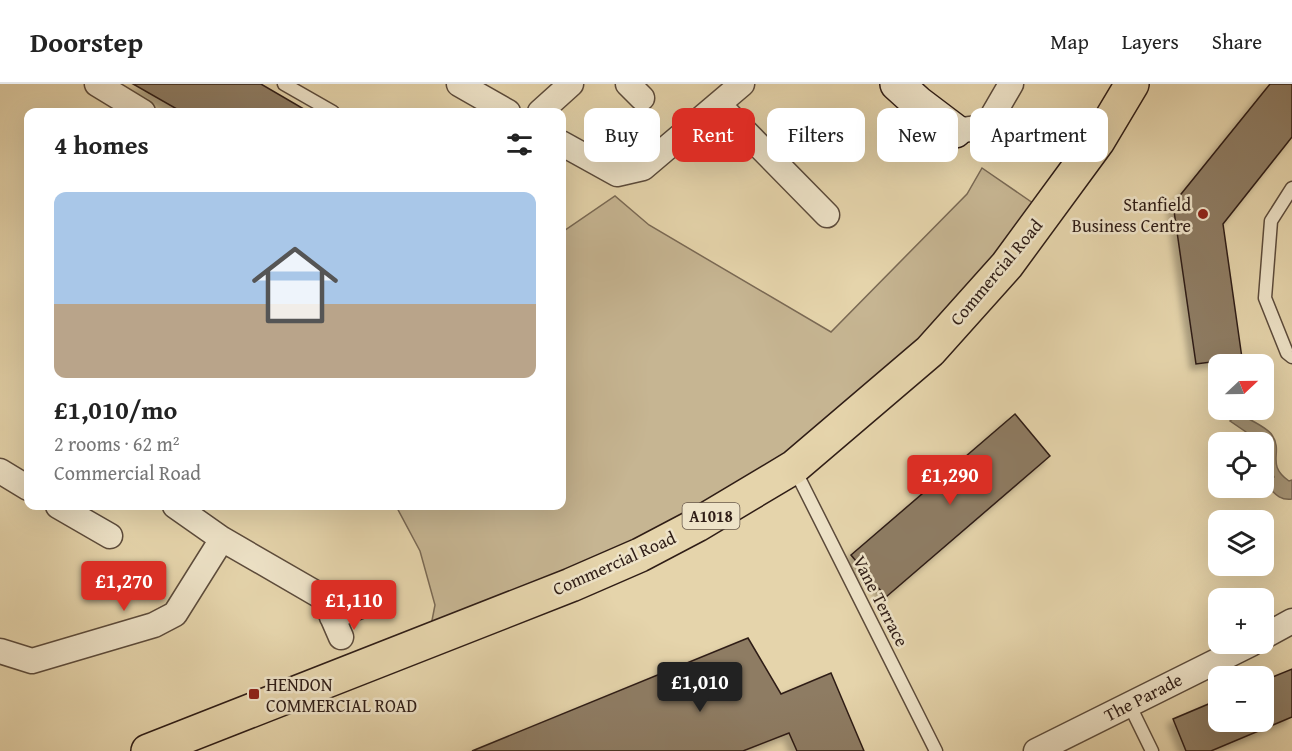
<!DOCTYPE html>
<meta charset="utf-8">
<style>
:root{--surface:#fff;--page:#f2f2f2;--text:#222;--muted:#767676;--line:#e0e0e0;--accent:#d93025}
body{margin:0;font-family:"Gentium Book Plus",serif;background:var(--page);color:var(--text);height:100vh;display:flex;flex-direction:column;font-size:22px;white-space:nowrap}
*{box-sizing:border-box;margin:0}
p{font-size:20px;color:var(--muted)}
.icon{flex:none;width:33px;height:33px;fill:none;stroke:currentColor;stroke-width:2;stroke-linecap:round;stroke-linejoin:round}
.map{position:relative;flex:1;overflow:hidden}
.drawer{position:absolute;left:24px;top:24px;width:542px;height:402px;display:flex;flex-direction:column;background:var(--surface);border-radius:12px;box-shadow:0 6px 24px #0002}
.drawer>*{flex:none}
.banner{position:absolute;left:584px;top:24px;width:570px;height:54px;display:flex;gap:12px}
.needle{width:39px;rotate:68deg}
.fabs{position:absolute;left:1208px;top:270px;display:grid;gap:12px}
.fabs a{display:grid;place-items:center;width:66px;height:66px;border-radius:12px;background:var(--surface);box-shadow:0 6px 24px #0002;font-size:30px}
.price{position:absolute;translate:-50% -51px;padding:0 14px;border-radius:6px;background:var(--accent);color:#fff;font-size:20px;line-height:39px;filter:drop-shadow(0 2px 3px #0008)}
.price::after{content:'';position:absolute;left:50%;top:36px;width:18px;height:14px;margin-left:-9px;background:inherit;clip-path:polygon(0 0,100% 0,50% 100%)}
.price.active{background:#222;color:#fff}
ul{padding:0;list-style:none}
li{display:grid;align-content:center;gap:12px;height:318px;padding:0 30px}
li+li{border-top:2px solid var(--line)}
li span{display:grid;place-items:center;height:186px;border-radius:12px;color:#555}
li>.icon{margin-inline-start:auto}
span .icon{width:108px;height:108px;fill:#fffc;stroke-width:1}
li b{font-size:26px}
h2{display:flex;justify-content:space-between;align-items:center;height:72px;padding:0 30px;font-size:26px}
.pill{padding:0 21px;border-radius:12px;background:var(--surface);box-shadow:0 6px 24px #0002;font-size:21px;line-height:54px}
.pill.active{background:var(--accent);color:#fff}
header{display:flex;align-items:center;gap:36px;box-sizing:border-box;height:84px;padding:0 30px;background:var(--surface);border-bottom:2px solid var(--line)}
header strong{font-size:28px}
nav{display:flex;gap:33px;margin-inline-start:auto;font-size:21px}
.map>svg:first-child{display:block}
</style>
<header>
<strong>Doorstep</strong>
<nav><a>Map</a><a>Layers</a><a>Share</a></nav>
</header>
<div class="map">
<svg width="1292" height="667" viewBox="0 0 1292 667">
<defs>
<filter id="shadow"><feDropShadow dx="-5.5" dy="5.5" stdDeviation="3" flood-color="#0004"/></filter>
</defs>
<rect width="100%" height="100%" fill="#e5d4ab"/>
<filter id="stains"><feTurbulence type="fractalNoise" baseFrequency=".00333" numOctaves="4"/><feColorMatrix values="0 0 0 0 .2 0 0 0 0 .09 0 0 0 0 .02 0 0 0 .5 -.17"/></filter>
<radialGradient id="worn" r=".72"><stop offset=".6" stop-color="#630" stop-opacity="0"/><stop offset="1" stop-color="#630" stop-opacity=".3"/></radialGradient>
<path fill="#c6b592" stroke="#7a6954" stroke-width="1.5" d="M982 84 1046 128 794 383 428 557 435 521 420 467 396 422H561V149L615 112 649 141 831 248 967 110Z"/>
<path fill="#a79678" stroke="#776651" stroke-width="1.5" d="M1239 330C1248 335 1267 343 1272 351 1284 369 1265 380 1289 397L1292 396V415C1277 417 1273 406 1263 398V358H1251L1246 348 1230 337Z"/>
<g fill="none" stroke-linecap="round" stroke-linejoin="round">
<path stroke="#6b5a47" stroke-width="1.5" d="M1256 358 1255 351 1258 349C1274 357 1269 364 1269 379 1270 384 1272 389 1274 393L1271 396 1263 394"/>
</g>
<path fill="#8e7c63" stroke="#2f1d16" stroke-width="1.5" filter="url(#shadow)" d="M133 0H261L309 28H182Z
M1270 0H1292V53L1223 140 1242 274 1196 280 1173 120Z
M1015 330 1050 372 886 513 851 471Z
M748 554 781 610 831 589 864 667H797L789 649 743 667H472Z
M1292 585V633L1211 667H1186L1173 635 1218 616V638H1263V597Z"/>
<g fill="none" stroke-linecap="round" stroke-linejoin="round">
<defs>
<path id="lane" d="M284 0 333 28
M1292 104 1271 137 1265 214 1287 269 1292 273
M794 384 936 667
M1129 620 1152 667"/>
<path id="street" d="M97 0 143 28
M459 0 508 28
M628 0 642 14
M719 21 827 131
M540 28 571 0
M955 47 986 43 1011 0
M561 59 617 90 643 84 742 0
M0 387 28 404
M58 422 110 452
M175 422 222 455 324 514 341 553
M332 533 361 522
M1263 553 1292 537
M0 567 32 577 154 541 175 530 222 455
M1036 667 1251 560"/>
<path id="secondary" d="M897 0 918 19 955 47"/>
<path id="highway" d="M148 667 571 501 640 471 697 441 794 383 930 267 1007 181 1098 57 1132 0"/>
</defs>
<use href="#lane" stroke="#5c4b3b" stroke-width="15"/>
<use href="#street" stroke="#5c4b3b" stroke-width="27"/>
<use href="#secondary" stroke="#2f1d16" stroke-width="36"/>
<use href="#highway" stroke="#2f1d16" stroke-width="36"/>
<use href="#lane" stroke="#eee3c8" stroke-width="12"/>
<use href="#street" stroke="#eee3c8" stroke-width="24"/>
<use href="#secondary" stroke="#eee3c8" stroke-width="33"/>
<use href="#highway" stroke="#e5d4ab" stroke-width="33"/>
</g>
<g fill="#8f2418" stroke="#eee3c8" stroke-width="2">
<circle cx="1203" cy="130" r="6"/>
<rect x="248" y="604" width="12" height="12" rx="3"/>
</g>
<g text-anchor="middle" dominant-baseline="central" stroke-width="5" stroke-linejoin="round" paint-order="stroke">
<rect fill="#eee3c8" stroke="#68584b" stroke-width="1.5" x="682.5" y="419" width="57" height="26" rx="4.5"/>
<g font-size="16" font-weight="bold" fill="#2f1d16">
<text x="711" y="432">A1018</text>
</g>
<g font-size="18" fill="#2f1d16" stroke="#eee3c8" text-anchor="end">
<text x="1191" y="120">Stanfield<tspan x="1191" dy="21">Business Centre</tspan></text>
<text x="266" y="600" text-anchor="start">HENDON<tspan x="266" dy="21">COMMERCIAL ROAD</tspan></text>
</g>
<g font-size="18" fill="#2f1d16" stroke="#eee3c8">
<text transform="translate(996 188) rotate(-50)">Commercial Road</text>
<text transform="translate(614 479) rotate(-24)">Commercial Road</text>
<text transform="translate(881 517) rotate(63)">Vane Terrace</text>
<text transform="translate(1143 613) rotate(-27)">The Parade</text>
</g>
</g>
<rect width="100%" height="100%" filter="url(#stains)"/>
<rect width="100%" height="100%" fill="url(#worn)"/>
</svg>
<div class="fabs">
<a><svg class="needle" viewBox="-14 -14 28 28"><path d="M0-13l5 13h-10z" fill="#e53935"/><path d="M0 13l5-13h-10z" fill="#767676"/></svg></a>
<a><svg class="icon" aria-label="locate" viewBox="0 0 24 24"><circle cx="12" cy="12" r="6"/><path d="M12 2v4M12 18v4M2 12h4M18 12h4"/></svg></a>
<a><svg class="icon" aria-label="layers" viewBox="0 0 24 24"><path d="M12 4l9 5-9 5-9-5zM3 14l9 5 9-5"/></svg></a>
<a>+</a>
<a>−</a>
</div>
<b class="price" style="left:950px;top:422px">£1,290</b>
<b class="price" style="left:124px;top:528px">£1,270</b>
<b class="price" style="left:354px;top:547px">£1,110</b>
<b class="price active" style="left:700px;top:629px">£1,010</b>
<div class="banner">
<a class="pill">Buy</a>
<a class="pill active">Rent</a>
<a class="pill">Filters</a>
<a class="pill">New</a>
<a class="pill">Apartment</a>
</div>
<section class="drawer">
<h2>4 homes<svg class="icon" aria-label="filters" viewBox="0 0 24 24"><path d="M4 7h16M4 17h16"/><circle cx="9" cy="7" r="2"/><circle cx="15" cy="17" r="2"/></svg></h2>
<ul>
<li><span style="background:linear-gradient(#a9c7e8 60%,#b9a48a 0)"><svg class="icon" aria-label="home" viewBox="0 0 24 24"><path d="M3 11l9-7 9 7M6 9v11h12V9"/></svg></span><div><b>£1,010/mo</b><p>2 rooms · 62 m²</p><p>Commercial Road</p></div></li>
</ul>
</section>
</div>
